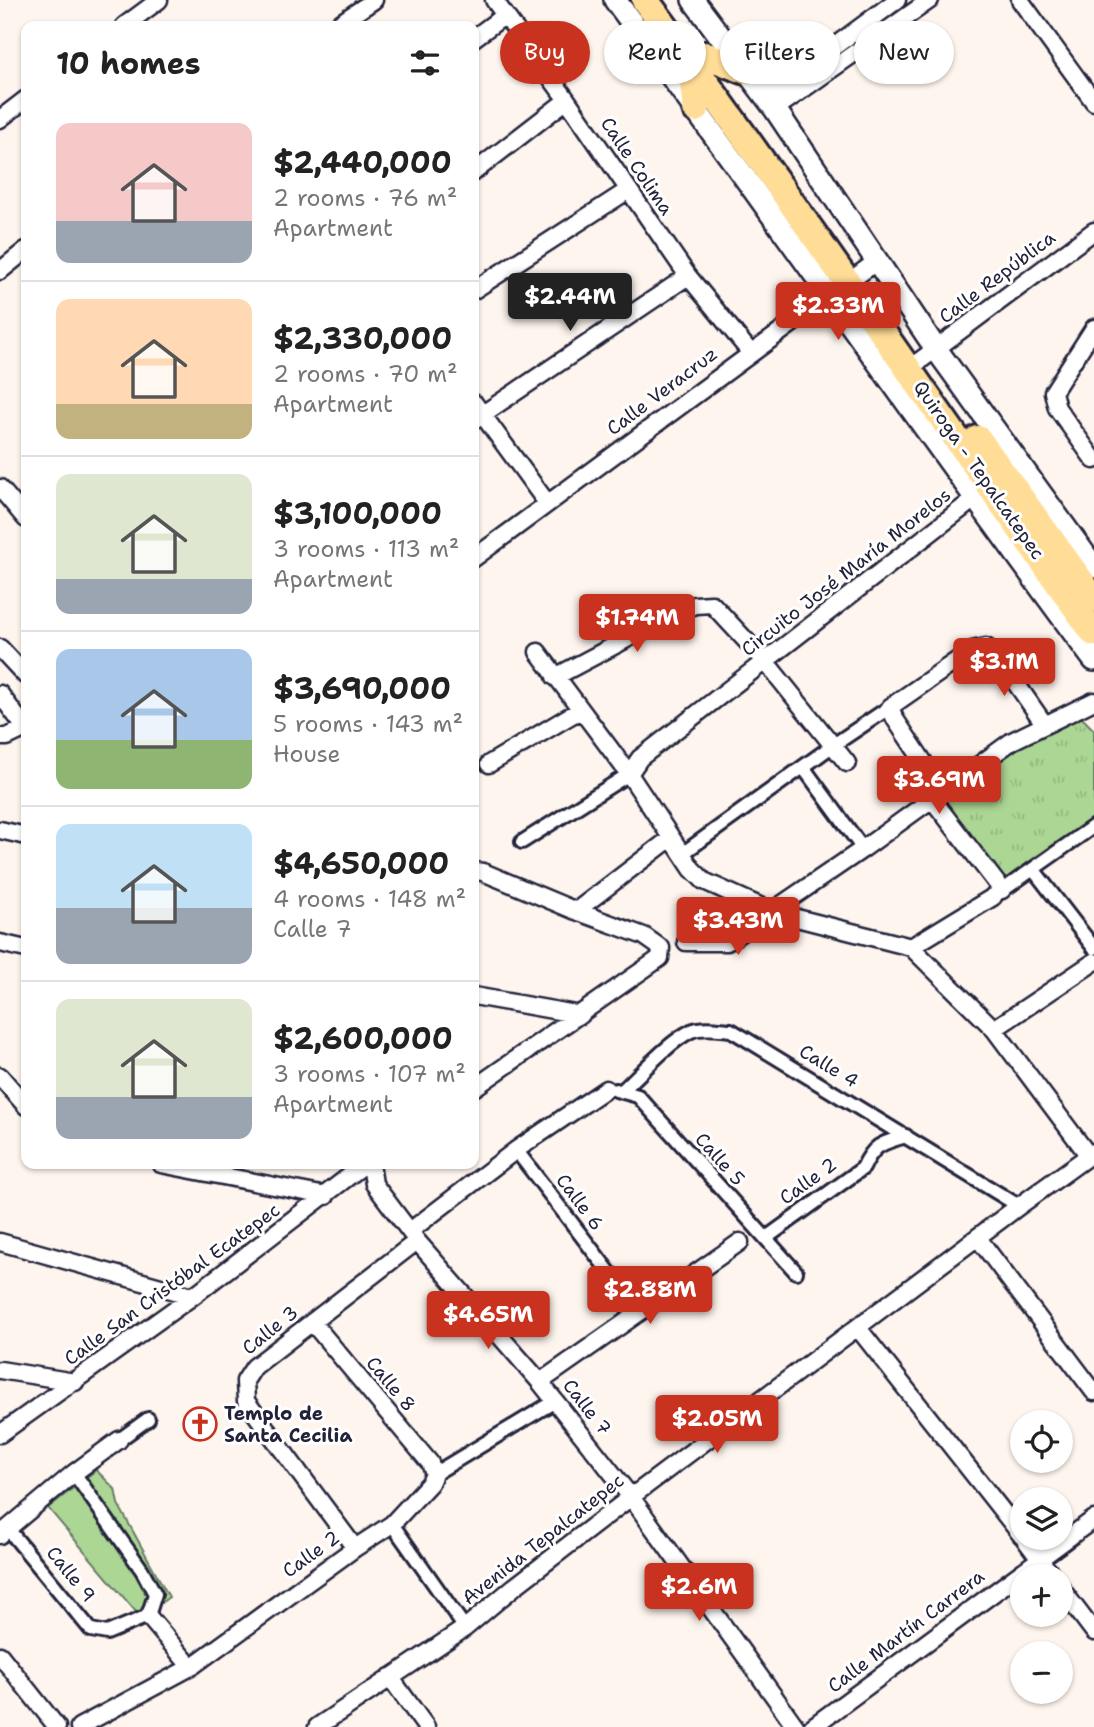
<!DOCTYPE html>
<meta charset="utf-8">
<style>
:root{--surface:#fff;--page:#f6f6f6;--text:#222;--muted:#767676;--line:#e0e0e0;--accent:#c8321e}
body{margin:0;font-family:"Shantell Sans",sans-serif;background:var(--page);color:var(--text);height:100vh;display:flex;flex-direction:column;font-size:26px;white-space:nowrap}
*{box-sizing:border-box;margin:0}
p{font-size:23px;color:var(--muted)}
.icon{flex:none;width:38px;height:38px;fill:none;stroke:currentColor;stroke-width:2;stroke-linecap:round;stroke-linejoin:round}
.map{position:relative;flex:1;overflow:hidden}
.sheet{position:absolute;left:21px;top:21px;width:458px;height:1148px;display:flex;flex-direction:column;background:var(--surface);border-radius:14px;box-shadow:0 2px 5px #0004}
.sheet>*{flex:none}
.hud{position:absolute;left:500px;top:21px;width:488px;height:63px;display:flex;gap:14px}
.controls{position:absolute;left:1010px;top:1410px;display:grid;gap:14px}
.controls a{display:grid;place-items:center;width:63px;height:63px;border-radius:50%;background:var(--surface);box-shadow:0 2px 5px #0004;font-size:35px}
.price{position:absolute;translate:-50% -60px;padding:0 16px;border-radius:7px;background:var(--accent);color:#fff;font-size:23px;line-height:46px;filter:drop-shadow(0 2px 4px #0008)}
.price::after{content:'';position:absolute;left:50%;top:42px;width:21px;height:16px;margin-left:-10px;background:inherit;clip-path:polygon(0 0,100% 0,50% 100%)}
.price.selected{background:#222;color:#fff}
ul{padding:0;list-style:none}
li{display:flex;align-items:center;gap:21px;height:175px;padding:0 35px}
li+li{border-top:2px solid var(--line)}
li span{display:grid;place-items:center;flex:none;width:196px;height:140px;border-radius:14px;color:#555}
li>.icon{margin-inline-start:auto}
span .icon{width:84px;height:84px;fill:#fffc;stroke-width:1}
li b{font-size:30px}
h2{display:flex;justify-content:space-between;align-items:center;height:84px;padding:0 35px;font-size:30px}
.pill{padding:0 24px;border-radius:32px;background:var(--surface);box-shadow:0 2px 5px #0004;font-size:24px;line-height:63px}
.pill.selected{background:var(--accent);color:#fff}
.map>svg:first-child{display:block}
</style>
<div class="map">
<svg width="1094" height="1727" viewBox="0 0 1094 1727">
<defs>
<pattern id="park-tufts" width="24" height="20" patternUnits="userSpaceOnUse" patternTransform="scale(1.75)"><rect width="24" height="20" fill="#acd694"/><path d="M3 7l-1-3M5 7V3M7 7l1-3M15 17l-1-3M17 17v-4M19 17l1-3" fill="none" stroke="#94b780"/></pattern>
</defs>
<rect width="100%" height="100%" fill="#fef5ee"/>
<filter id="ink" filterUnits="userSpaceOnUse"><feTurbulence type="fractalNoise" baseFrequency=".0143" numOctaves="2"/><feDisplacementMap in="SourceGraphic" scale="14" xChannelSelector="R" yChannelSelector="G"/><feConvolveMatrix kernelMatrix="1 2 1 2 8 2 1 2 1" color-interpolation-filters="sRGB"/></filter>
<g filter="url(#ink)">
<path fill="#acd694" stroke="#677c68" stroke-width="2" d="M96 1470 115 1489 118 1504 169 1597 141 1618 48 1508Z"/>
<path fill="url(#park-tufts)" stroke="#677c68" stroke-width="2" d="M1076 712 1094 730V823L1003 888 934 799 1012 742Z"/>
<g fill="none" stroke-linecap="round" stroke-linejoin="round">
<defs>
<path id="pedestrian" d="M803 767 863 849
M522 842 629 774
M682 854 832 746 890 707
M1033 869 1094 948
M996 895 1094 826
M616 1090 638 1096 796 1272
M622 1091C641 1073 669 1042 691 1031 702 1026 719 1029 731 1030L1019 1206
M516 1150 639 1311
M766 1238 863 1168C874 1144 882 1143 906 1136
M119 1440 148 1419
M434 1474 555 1401
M392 1524 465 1628
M8 1529 91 1630 107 1633 148 1616 155 1594 142 1570 74 1473"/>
<path id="minor" d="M494 0 567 100 688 276 750 352
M1020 0 1094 102
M124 26 159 0
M336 26 374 0
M474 38 505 15
M766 97 897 0
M775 109 930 0
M0 119 26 99
M474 172 567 100
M0 271 26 250
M474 290 627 191
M1094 328 1053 392 1057 408 1094 460
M902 374 1094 231
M474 403 547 503
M474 420 688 276
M0 488 26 519
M474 558 877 261
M0 648 26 676
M538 652 629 774 692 869 704 881 773 912 911 947 994 1029 1089 1156
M555 677 674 614 695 605 712 604 765 661 847 763
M0 694 26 729
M0 737H7L26 728
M489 764 580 710
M629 774 640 758 982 493
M943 791 895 719 890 707 972 650 986 647 995 653 1045 725
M932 799 1002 890
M0 830 26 836
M474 871 483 872 576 911 644 936 661 948 660 958 474 1088
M576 911 671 838
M686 942H727L863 849 1012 741 1094 701
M0 943 26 949
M911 947 993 897
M474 996 581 1015
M994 1029 1094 962
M0 1076 26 1106
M161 1164 326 1196
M371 1164 374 1184 417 1241 540 1382 631 1497 796 1727
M410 1231 516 1150 606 1089
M978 1238 1094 1392
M0 1242 193 1296
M858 1328 1022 1536
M0 1370 75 1382
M540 1382 740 1242
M0 1434 193 1296 365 1164
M0 1535 74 1473 119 1440
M1024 1538 1053 1577
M355 1548 246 1401 245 1381 254 1367 417 1241
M1060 1587 1094 1632
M148 1616 191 1667
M0 1655 57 1727
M390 1677 426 1727
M79 1727 191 1667 355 1548 392 1524 430 1483 434 1474 430 1463 312 1322
M317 1727 465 1628 514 1587 631 1497 1019 1206 1094 1152
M812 1727 1094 1519"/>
<path id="tertiary" d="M615 0C777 218 932 442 1094 660
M693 0 775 109 936 349 1094 567"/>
<path id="primary" d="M645 0C799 208 943 423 1094 633
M705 55 746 71
M691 67 696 109
M978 439 1094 599"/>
</defs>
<use href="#pedestrian" stroke="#22223b" stroke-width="18"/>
<use href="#minor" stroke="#22223b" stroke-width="21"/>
<use href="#tertiary" stroke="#22223b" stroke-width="26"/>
<use href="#primary" stroke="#22223b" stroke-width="32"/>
<use href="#pedestrian" stroke="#fff" stroke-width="12"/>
<use href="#minor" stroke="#fff" stroke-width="16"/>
<use href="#tertiary" stroke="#fff" stroke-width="21"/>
<use href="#primary" stroke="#ffdd96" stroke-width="26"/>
</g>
</g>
<defs>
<symbol id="church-ring" viewBox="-11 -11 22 22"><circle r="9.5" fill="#fff" stroke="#c8321e" stroke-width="1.5"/><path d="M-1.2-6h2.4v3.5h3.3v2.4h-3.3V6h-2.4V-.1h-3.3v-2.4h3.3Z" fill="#c8321e"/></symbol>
</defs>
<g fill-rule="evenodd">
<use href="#church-ring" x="181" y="1405" width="38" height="38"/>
</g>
<g text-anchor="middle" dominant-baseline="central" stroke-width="6" stroke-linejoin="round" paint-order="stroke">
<g font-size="19" fill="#22223b" stroke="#fff">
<text transform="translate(637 166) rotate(56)">Calle Colima</text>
<text transform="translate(997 277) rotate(-37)">Calle República</text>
<text transform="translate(662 391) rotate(-37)">Calle Veracruz</text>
<text transform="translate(979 470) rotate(55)">Quiroga - Tepalcatepec</text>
<text transform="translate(846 572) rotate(-38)">Circuito José María Morelos</text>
<text transform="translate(829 1066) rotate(31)">Calle 4</text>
<text transform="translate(720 1159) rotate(48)">Calle 5</text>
<text transform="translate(808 1181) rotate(-36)">Calle 2</text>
<text transform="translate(580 1202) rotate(53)">Calle 6</text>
<text transform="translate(172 1284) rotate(-36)">Calle San Cristóbal Ecatepec</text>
<text transform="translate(270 1330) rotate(-39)">Calle 3</text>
<text transform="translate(391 1384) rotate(50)">Calle 8</text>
<text transform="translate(587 1407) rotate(52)">Calle 7</text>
<text transform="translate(543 1539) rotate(-38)">Avenida Tepalcatepec</text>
<text transform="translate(311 1554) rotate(-36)">Calle 2</text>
<text transform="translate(71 1574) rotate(51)">Calle 9</text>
<text transform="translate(906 1631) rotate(-37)">Calle Martín Carrera</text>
</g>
<g font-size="19" font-weight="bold" fill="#22223b" stroke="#fff" text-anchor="start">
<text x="224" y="1413">Templo de<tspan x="224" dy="22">Santa Cecilia</tspan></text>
</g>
</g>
</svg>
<div class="controls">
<a><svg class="icon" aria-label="locate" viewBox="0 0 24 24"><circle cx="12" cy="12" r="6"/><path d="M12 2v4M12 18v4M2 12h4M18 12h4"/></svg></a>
<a><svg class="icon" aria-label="layers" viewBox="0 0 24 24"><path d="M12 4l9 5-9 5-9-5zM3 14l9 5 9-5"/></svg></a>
<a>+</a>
<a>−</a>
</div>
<b class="price selected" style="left:570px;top:333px">$2.44M</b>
<b class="price" style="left:838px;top:342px">$2.33M</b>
<b class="price" style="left:637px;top:654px">$1.74M</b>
<b class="price" style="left:1004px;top:698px">$3.1M</b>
<b class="price" style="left:939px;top:816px">$3.69M</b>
<b class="price" style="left:738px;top:957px">$3.43M</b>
<b class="price" style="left:650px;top:1326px">$2.88M</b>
<b class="price" style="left:488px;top:1351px">$4.65M</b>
<b class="price" style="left:717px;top:1455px">$2.05M</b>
<b class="price" style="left:699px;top:1623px">$2.6M</b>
<div class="hud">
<a class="pill selected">Buy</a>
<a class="pill">Rent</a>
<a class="pill">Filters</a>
<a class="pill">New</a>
</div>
<section class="sheet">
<h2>10 homes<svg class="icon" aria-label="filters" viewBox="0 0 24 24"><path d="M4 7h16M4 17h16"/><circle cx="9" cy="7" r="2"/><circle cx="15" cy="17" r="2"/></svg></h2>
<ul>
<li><span style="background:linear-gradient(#f6c9c9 70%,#9aa5b1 0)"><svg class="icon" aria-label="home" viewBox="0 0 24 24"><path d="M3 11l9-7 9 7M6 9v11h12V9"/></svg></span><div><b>$2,440,000</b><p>2 rooms · 76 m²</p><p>Apartment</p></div></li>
<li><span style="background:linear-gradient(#ffd9b3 75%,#c2b280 0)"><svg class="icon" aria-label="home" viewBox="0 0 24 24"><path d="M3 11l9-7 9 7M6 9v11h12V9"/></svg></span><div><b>$2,330,000</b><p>2 rooms · 70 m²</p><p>Apartment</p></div></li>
<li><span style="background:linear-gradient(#dfe7d0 75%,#9aa5b1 0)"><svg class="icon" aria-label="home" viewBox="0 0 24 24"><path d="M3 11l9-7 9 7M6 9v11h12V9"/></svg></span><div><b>$3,100,000</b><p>3 rooms · 113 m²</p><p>Apartment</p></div></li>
<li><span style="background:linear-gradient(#a9c7e8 65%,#8fb573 0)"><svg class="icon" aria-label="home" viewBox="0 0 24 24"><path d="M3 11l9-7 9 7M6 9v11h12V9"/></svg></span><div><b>$3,690,000</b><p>5 rooms · 143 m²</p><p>House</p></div></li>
<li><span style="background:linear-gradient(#bfe0f5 60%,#9aa5b1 0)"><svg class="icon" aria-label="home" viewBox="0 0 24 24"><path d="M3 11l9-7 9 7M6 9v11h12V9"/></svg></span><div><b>$4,650,000</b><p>4 rooms · 148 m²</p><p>Calle 7</p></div></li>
<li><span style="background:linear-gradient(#dfe7d0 70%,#9aa5b1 0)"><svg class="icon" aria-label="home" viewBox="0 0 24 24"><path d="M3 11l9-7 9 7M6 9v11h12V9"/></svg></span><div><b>$2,600,000</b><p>3 rooms · 107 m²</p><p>Apartment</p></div></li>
</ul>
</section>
</div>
